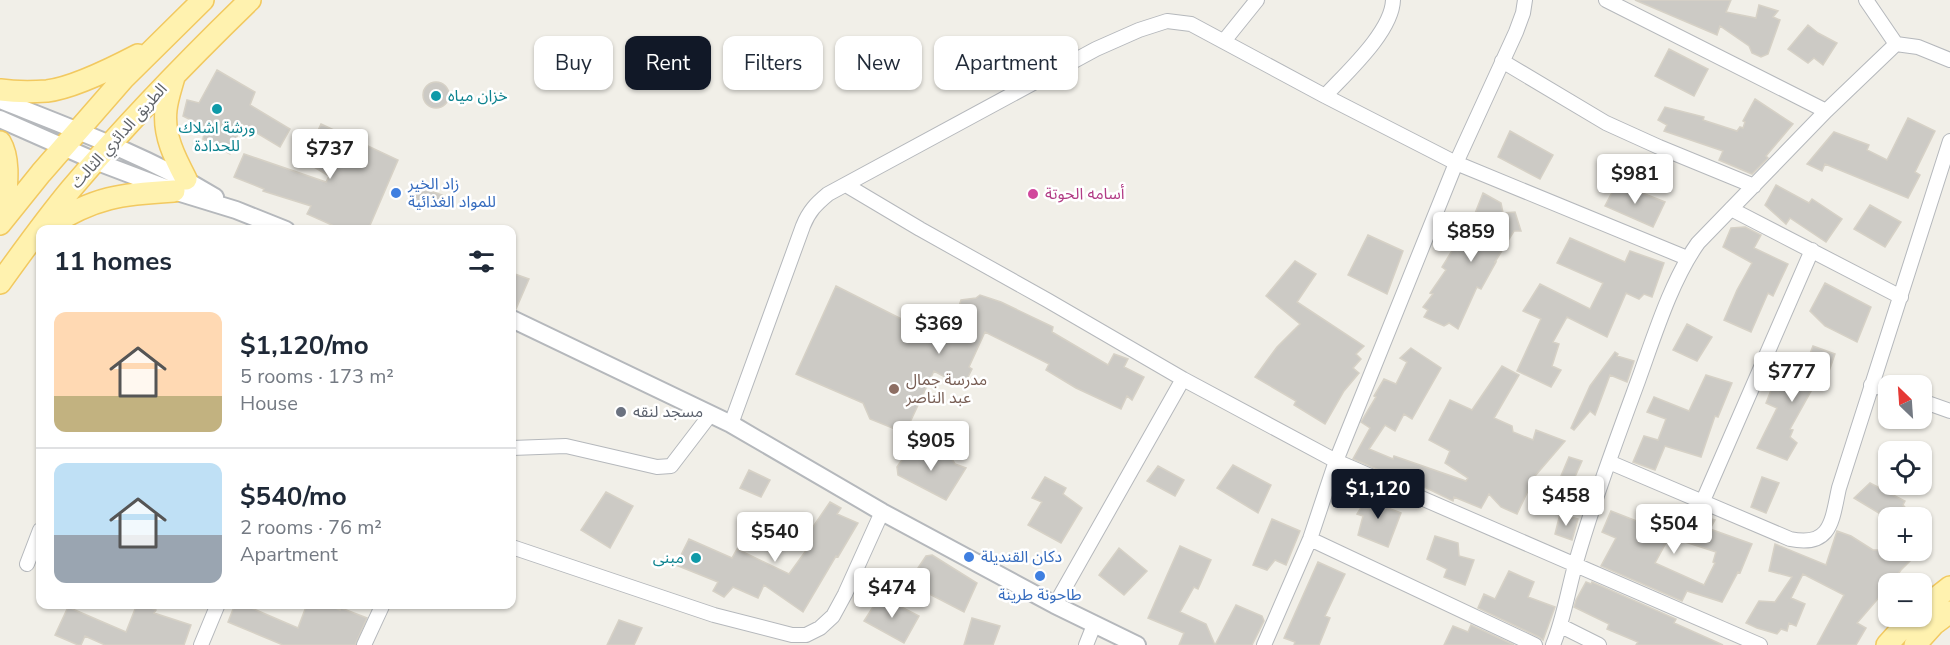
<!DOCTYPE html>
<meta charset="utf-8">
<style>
:root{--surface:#fff;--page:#f6f6f7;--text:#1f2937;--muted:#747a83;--line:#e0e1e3;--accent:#111827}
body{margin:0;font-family:"Nunito Sans","Noto Sans Arabic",sans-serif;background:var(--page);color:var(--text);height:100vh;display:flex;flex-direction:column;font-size:22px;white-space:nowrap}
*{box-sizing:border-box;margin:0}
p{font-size:20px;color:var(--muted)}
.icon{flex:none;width:33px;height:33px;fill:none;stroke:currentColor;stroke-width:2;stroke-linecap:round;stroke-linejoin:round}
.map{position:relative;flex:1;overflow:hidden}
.side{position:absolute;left:36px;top:225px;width:480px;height:384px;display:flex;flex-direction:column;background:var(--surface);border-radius:12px;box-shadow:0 2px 4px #0004}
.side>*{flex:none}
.guide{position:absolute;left:534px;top:36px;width:570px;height:54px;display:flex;gap:12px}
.needle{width:39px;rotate:335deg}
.fabs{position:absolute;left:1878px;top:375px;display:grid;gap:12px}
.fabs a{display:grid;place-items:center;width:54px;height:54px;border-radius:12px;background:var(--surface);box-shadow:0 2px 4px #0004;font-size:30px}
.price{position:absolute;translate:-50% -51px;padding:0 14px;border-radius:6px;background:#fff;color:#222;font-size:20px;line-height:39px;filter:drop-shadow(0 2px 3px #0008)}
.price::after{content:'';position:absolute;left:50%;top:36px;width:18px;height:14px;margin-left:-9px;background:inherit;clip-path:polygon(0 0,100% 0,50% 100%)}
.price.on{background:var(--accent);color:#fff}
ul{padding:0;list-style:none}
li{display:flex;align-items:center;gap:18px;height:150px;padding:0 18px}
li+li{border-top:2px solid var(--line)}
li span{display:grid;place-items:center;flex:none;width:168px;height:120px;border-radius:12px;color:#555}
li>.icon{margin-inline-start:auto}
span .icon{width:72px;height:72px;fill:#fffc;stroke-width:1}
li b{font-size:26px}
h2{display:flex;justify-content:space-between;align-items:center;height:72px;padding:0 18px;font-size:26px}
.chip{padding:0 21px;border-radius:12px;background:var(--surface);box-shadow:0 2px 4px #0004;font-size:21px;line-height:54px}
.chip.on{background:var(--accent);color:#fff}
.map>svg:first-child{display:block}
</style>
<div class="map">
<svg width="1950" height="645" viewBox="0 0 1950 645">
<rect width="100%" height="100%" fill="#f1efe8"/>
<path fill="#cccac5" stroke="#d6d1c6" stroke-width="1.5" d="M1635 0H1731L1726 12 1756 18 1759 5 1778 11 1773 17 1780 20 1768 54 1761 57 1752 53 1749 46 1720 26 1717 35Z
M1808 25 1818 33 1837 43 1823 65 1814 58 1808 63 1788 49Z
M1669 49 1708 69 1694 96 1655 76Z
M217 70 255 92 250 105 290 129 280 147 242 124 230 154 203 139 205 127 183 116 187 100 199 103Z
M423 95a13 13 0 1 1 26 0a13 13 0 1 1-26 0Z
M1755 99 1793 124 1766 156 1768 158 1752 174 1719 160 1723 151 1664 131 1667 125 1658 120 1665 107 1704 117 1703 120 1737 131 1740 127 1743 128 1745 122 1743 121Z
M1908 118 1935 131 1915 172 1920 175 1908 198 1825 164 1822 171 1807 164 1834 132 1869 145 1867 150 1887 160Z
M321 124 398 160 368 230H343L307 214 311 206 263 191 264 189 234 177 244 154 326 182 329 176 304 161Z
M1510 131 1553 155 1540 179 1498 157Z
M1617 183 1665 202 1653 227 1605 206Z
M411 184 442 195 440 207 411 200Z
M1776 185 1809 203 1812 199 1842 219 1826 242 1790 218 1786 224 1765 205Z
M1483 193 1501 203 1503 213 1515 212 1521 231H1514L1495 262H1496L1481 289 1477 287 1458 329 1449 323 1444 326 1424 317 1428 310 1423 307 1433 294 1430 293 1446 270 1442 267 1458 241 1463 244Z
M1870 205 1901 222 1885 247 1854 229Z
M1745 227 1761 235 1754 248 1788 264 1773 296 1768 293 1751 332 1724 320 1737 290 1752 263 1723 247 1731 228Z
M1368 235 1403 251 1387 294 1348 275Z
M1570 238 1625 262 1630 251 1664 263 1652 297 1644 294 1639 299 1626 293 1607 337 1567 317 1553 342 1559 344 1552 366 1561 370 1551 387 1517 371 1541 319 1523 311 1540 284 1590 309 1603 283 1557 263Z
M1295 261 1316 274 1297 302 1364 346 1356 354 1361 359 1353 368 1359 373 1344 391 1325 424 1294 405 1296 401 1255 377 1277 347 1300 324 1266 296Z
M512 273 529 279 516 309H512Z
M1825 283 1871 307 1857 342 1825 326 1810 311Z
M836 286 947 342 961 300 976 298 980 295 1001 302 1053 327 1052 332 1108 365 1114 354 1128 359 1124 367 1144 377 1132 400 1127 396 1121 409 1076 388 1046 370 1049 364 985 332 969 367 972 369 963 387 934 371 905 433 870 419 863 403 796 374Z
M1687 324 1712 337 1697 361 1673 350Z
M1813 346 1835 354 1826 380 1819 377 1790 429 1793 430 1790 437 1797 443 1787 460 1757 448 1777 408 1766 403 1777 375 1798 384Z
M1411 348 1441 368 1412 419 1404 414 1395 431 1385 425 1369 449 1393 459 1394 456 1466 481 1468 478 1445 463 1450 451 1429 440 1450 400 1472 410 1502 366 1519 375 1494 418 1512 426 1513 432 1533 440 1536 430 1565 441 1535 476 1517 514 1501 507 1489 494 1481 508 1454 497 1453 501 1416 483 1415 485 1353 459 1370 428 1361 422 1376 397 1374 396 1384 379 1396 384 1407 362 1400 358Z
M1615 352 1618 354 1617 356 1634 361 1627 382 1610 375 1595 415 1590 411 1574 430 1571 428 1590 386Z
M1706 375 1732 383 1718 417 1715 416 1701 457 1665 446 1655 470 1633 462 1644 436 1658 440 1666 419 1647 412 1654 397 1689 411Z
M912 446 952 459 955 464 966 468 946 500 898 475 897 467Z
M1569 457 1582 461 1570 488 1558 483Z
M1233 465 1271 485 1258 513 1217 488Z
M1158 466 1184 480 1175 496 1147 481Z
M749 470 770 480 761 497 740 488Z
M1045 477 1066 488 1063 494 1082 508 1061 543 1028 525 1042 502 1032 498Z
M1762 477 1779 483 1766 513 1751 507Z
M1870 483 1905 501 1903 505 1915 518H1887L1854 498Z
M606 492 633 506 610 548 581 530Z
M1370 493 1389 500 1388 508 1401 513 1388 547 1358 535 1363 516 1357 514Z
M830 502 841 508 837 514 858 523 838 557 836 556 803 612 764 585 758 598 733 587 724 597 713 591 718 582 676 565 689 539 732 558 737 549 789 574 813 541 806 537Z
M1680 510 1715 520 1710 529 1752 544 1740 573 1738 572 1722 602 1687 591 1682 601 1601 566 1616 538 1602 532 1611 511 1639 522 1638 524 1668 539 1655 563 1704 585 1715 563 1713 562 1716 552 1667 536Z
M1560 514 1578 519 1572 540 1555 534Z
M1272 519 1300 531 1286 565 1275 560 1267 570 1253 565Z
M1837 531 1851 536 1873 550H1921L1901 570 1891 584H1888V587L1857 623 1866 628 1856 645H1817L1844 595 1803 574 1791 598 1805 604 1796 626 1789 623 1787 631 1781 629 1777 634 1757 628 1746 623 1759 601 1775 602 1792 577 1769 571 1775 544 1826 565Z
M1435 536 1458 543 1459 556 1474 560 1465 585 1444 577 1447 569 1427 559Z
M1180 546 1211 560 1198 589 1194 587 1180 612 1206 624 1215 645H1179L1184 633 1148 618Z
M1119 548 1147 571 1124 595 1099 575Z
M932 555 977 583 964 612 908 583 926 556Z
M1318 562 1345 574 1325 616 1330 618 1319 645H1294L1295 642 1284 638Z
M1509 571 1534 582 1528 597 1555 607 1543 640 1539 637 1478 608 1484 594 1495 599Z
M1586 582 1591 584 1592 582 1676 619 1674 623 1723 645H1636L1638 642 1607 629 1609 624 1574 607 1576 600Z
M880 596 919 616 904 643 864 621Z
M137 604H152L151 608 156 610 154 613 191 625 184 645H105L85 636 81 645H78L55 635 68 607 126 632Z
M235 604H242L298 628 307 604H326L340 610 341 608 367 618 355 645H283L228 622Z
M1236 605 1262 616 1264 621 1252 645H1215Z
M972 618 1000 626 993 645H964Z
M619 620 642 628 634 645H607Z
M1471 625 1514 645H1444L1453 626 1468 632Z"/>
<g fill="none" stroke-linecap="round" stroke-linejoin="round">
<defs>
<path id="minor" d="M1606 0 1826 111
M1866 0 1896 44
M1224 41 1257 0
M1502 61 1606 123 1659 147 1754 186
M1325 96C1346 73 1392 32 1393 0
M846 185 920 229 1047 300 1183 379 1336 461 1760 645
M1731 209 1901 297
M1871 385 1888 390
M1922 401 1950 411
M731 424 803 226C809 211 816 204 828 194L1096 49 1139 30 1167 21 1191 24 1325 96 1456 163 1687 258
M512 448 566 446 657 467 671 466 710 415
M1609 462 1790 539C1832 548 1832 519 1839 488L1950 141
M1702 503 1812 250
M1310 539 1535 645
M512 547 714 615 792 635H806L820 628 833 616 845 594 882 512
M27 564 40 530
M1055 605 1183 379
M1561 626 1599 645
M201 645 218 604
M364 645 383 604
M1086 645 1094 625
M1264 645 1310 539 1336 461 1456 163 1516 32 1523 13 1525 0
M1553 645C1564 618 1568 590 1576 562 1594 500 1616 441 1638 381 1654 337 1671 281 1698 243L1826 111 1896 44 1918 47 1950 60"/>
<path id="tertiary" d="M0 100C73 129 147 156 215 197
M0 119 95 161 174 191 236 210 286 230
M512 319 731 424 882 512 1055 605 1137 645"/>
<path id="primary" d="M174 77C171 88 167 99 166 110 163 135 175 158 186 179
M0 90C15 92 31 92 47 91 73 88 115 67 138 55
M0 142C12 162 5 194 4 217
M0 224 41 173 123 79 203 0
M49 226C95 197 121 194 174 191
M0 283C23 251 46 219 71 189 127 123 188 60 250 0
M1922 609 1950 587
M1887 645 1913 616
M1915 645 1934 624 1950 612"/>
</defs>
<use href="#minor" stroke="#b5b8bc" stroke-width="16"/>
<use href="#tertiary" stroke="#b5b8bc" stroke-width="20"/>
<use href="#primary" stroke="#f2c960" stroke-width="24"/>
<use href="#minor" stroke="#fff" stroke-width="14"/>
<use href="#tertiary" stroke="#fff" stroke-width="16"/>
<use href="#primary" stroke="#fff2af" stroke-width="21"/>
</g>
<g fill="#0f9aa8" stroke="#fff" stroke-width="2">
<circle cx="436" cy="96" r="6"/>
<circle cx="217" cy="109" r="6"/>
<circle cx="696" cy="558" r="6"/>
</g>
<g fill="#3f7fe0" stroke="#fff" stroke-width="2">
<circle cx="396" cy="193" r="6"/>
<circle cx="969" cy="557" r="6"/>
<circle cx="1040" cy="576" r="6"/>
</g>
<circle fill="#d1479c" stroke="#fff" stroke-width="2" cx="1033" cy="194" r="6"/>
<circle fill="#8d6e63" stroke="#fff" stroke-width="2" cx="894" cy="389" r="6"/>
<circle fill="#6b7280" stroke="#fff" stroke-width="2" cx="621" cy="412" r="6"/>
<g text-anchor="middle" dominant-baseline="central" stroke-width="5" stroke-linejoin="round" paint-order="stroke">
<g font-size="16" fill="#0d838f" stroke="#fff" text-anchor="start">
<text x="448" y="96">خزان مياه</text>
<text x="217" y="128" text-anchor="middle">ورشة اشلاك<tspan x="217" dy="18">للحدادة</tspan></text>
<text x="684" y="558" text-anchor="end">مبنى</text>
</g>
<g font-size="16" fill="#5f6368" stroke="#fff">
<text transform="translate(119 136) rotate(-48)">الطريق الدائري الثالث</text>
</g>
<g font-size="16" fill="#366cbe" stroke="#fff" text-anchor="start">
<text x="408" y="184">زاد الخير<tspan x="408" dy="18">للمواد الغذائية</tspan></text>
<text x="981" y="557">دكان القنديلة</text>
<text x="1040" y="595" text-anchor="middle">طاحونة طرينة</text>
</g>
<g font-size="16" fill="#b23c85" stroke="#fff" text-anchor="start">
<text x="1045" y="194">أسامه الحوتة</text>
</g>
<g font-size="16" fill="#785e54" stroke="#fff" text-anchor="start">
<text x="906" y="380">مدرسة جمال<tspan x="906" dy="18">عبد الناصر</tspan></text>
</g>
<g font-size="16" fill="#5b616d" stroke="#fff" text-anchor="start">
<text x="633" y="412">مسجد لنقه</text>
</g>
</g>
</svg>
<div class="fabs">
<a><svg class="needle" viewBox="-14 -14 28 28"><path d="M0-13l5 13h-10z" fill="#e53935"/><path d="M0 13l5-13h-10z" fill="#747a83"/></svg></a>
<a><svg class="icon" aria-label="locate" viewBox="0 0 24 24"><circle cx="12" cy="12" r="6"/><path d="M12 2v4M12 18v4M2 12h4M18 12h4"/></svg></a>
<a>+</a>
<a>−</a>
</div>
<b class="price" style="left:330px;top:180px">$737</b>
<b class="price" style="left:1635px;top:205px">$981</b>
<b class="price" style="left:1471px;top:263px">$859</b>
<b class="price" style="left:939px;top:355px">$369</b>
<b class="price" style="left:1792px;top:403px">$777</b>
<b class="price" style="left:931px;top:472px">$905</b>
<b class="price on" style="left:1378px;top:520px">$1,120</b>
<b class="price" style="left:1566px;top:527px">$458</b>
<b class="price" style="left:1674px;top:555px">$504</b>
<b class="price" style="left:775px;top:563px">$540</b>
<b class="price" style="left:892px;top:619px">$474</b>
<div class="guide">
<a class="chip">Buy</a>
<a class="chip on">Rent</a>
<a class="chip">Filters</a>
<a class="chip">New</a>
<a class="chip">Apartment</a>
</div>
<section class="side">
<h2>11 homes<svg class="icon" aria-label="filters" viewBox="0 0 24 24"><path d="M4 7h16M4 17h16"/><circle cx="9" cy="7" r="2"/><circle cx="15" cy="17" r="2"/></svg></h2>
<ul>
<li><span style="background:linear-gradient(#ffd9b3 70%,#c2b280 0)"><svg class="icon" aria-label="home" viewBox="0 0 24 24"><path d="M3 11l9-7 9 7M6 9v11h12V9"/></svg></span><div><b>$1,120/mo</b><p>5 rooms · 173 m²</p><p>House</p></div></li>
<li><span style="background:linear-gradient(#bfe0f5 60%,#9aa5b1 0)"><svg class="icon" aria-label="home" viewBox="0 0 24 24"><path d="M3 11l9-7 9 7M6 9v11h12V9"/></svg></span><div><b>$540/mo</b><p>2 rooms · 76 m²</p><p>Apartment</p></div></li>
</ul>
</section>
</div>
